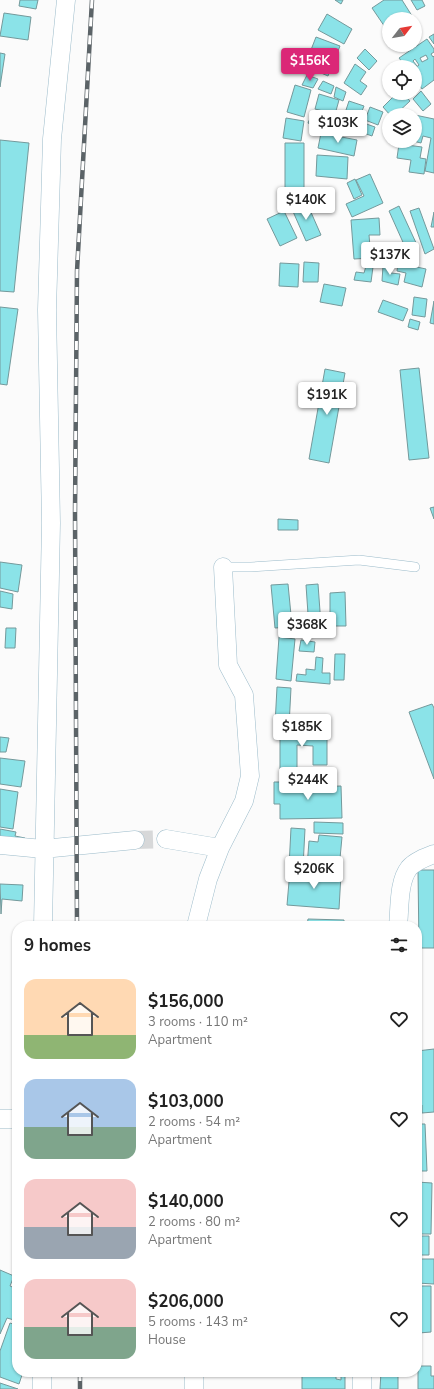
<!DOCTYPE html>
<meta charset="utf-8">
<style>
:root{--surface:#fff;--page:#f2f2f2;--text:#222;--muted:#767676;--accent:#db2777}
body{margin:0;font-family:"Nunito Sans",sans-serif;background:var(--page);color:var(--text);height:100vh;display:flex;flex-direction:column;font-size:15px;white-space:nowrap}
*{box-sizing:border-box;margin:0}
p{font-size:13px;color:var(--muted)}
.icon{flex:none;width:22px;height:22px;fill:none;stroke:currentColor;stroke-width:2;stroke-linecap:round;stroke-linejoin:round}
.map{position:relative;flex:1;overflow:hidden}
.panel{position:absolute;left:12px;top:921px;width:410px;height:456px;display:flex;flex-direction:column;background:var(--surface);border-radius:16px;box-shadow:0 1px 3px #0004}
.panel>*{flex:none}
.needle{width:26px;rotate:59deg}
.controls{position:absolute;left:382px;top:12px;display:grid;gap:8px}
.controls a{display:grid;place-items:center;width:40px;height:40px;border-radius:50%;background:var(--surface);box-shadow:0 1px 3px #0004;font-size:20px}
.price{position:absolute;translate:-50% -34px;padding:0 9px;border-radius:4px;background:#fff;color:#222;font-size:13px;line-height:26px;filter:drop-shadow(0 1px 2px #0008)}
.price::after{content:'';position:absolute;left:50%;top:24px;width:12px;height:9px;margin-left:-6px;background:inherit;clip-path:polygon(0 0,100% 0,50% 100%)}
.price.active{background:var(--accent);color:#fff}
ul{padding:0;list-style:none}
li{display:flex;align-items:center;gap:12px;height:100px;padding:0 12px}
li span{display:grid;place-items:center;flex:none;width:112px;height:80px;border-radius:12px;color:#555}
li>.icon{margin-inline-start:auto}
span .icon{width:48px;height:48px;fill:#fffc;stroke-width:1}
li b{font-size:17px}
h2{display:flex;justify-content:space-between;align-items:center;height:48px;padding:0 12px;font-size:17px}
.map>svg:first-child{display:block}
</style>
<div class="map">
<svg width="434" height="1389" viewBox="0 0 434 1389">
<rect width="100%" height="100%" fill="#fbfbfb"/>
<path fill="#8be3e8" stroke="#74999b" fill-rule="evenodd" d="M20 0H38L36 9 19 6Z
M335 0H343L341 4Z
M384 0H402L414 19H389V33L372 8Z
M411 0H422L425 6 417 10Z
M4 13 31 17 28 40 0 36Z
M327 14 352 29 344 44 318 30Z
M415 20 420 27 415 31Z
M434 34V44L429 37Z
M316 37 340 46 328 76 312 69 317 58 309 55Z
M427 39 434 49V52L431 54 433 57 434 56V80L422 89 415 79V68L419 65 415 59 413 61 417 66 406 67 399 58ZM426 55 428 59 422 62 420 58Z
M365 49 377 61 369 70 357 58Z
M0 53 5 54 0 87Z
M355 64 366 72 360 81 367 86 361 95 344 83Z
M307 75 318 79 313 88 302 85Z
M323 81 334 86 331 94 318 89Z
M295 85 311 90 304 117 287 112Z
M336 87 346 92 343 101 334 97Z
M421 91 431 104 423 111 413 99Z
M397 93H403L410 101 395 115H390L383 107Z
M319 94 339 100 334 118 326 115 327 112 315 109Z
M349 101 364 106 358 121 375 127 372 136 341 125Z
M370 107 383 112 378 125 365 120Z
M313 112 332 120 327 131 308 123Z
M415 115 434 119V173L425 171 431 138 423 136 421 143 413 141H415Z
M286 118 304 121 301 141 283 138Z
M321 133 357 140 354 156 318 148Z
M0 140 29 143 14 292 0 291Z
M285 143H304V191H285Z
M399 144 422 147 420 158 426 159 424 174 409 172 411 160 397 158Z
M317 155 348 157 347 179 316 176Z
M370 174 383 203 352 217 346 204 364 196 356 180Z
M355 179 362 195 354 199 347 183Z
M306 201 321 235 306 241 291 207Z
M399 206 417 245 406 249 389 211Z
M419 208 434 249 425 254 410 211Z
M284 211 297 238 280 246 267 219Z
M434 212V227H431Z
M379 218 380 235H369L371 258 354 259 351 220Z
M380 245 394 250 390 261 377 256Z
M304 262 319 263 318 282H303Z
M280 263 299 264 298 287 279 286Z
M398 263 426 269 422 287 404 282 406 273 397 271Z
M366 266 373 267 371 282 354 280 356 272 364 273Z
M383 266 392 267 391 273 400 274 398 285 382 281Z
M324 284 346 288 342 306 320 302Z
M414 297 427 299 425 317 412 315Z
M383 300 408 309 403 321 378 312Z
M434 301V324L430 323Z
M0 307 18 309 7 385 0 384Z
M410 319 420 322 418 330 408 327Z
M419 368 429 458 409 460 400 370Z
M325 369 345 373 329 463 309 459Z
M434 507V519L430 508Z
M278 519 298 520V530H278Z
M0 562 22 565 18 592 0 588Z
M288 584 291 615 308 614 306 585 318 584 321 625 275 628 271 585Z
M0 591 13 594 12 609 0 607Z
M345 592 346 626H330V593Z
M6 628H16L15 648H5Z
M279 637 295 639 291 681 276 679Z
M301 640 315 642 314 652 299 651Z
M335 654H345L344 680H334Z
M316 657 323 658 322 673H330V684L296 681 297 674 306 675V669L315 670Z
M277 687 291 688 289 726 275 725Z
M432 704 434 708V779L409 712Z
M280 733H327V765H313V746L297 745V769H280Z
M0 737 9 738 6 752H0Z
M0 758 25 761 21 787 0 784Z
M274 782H312V787L341 786 342 818 280 819V804H274Z
M0 789 18 792 13 829 0 827Z
M314 822 343 823V834L314 833Z
M291 828 305 829 303 867H289Z
M0 829 16 832 15 836 25 838 24 846 0 848Z
M319 835 342 837 339 869 307 867 309 841 318 842Z
M290 870 341 874 339 909 287 905Z
M418 870H434V948H419Z
M0 884 23 885 22 901 2 899 1 914Z
M308 919 344 920V926H307Z
M434 1049V1112L422 1113V1105H417V1051Z
M417 1124H425L427 1171H417Z
M417 1182 432 1183 431 1234H417Z
M417 1236H429V1255H417Z
M417 1259H434V1284L417 1283Z
M0 1270 14 1276 10 1286 17 1289V1312L14 1320 7 1318 0 1334Z
M420 1286H431V1332L419 1333Z
M10 1323 16 1325 17 1323 16 1367 17 1372H23L19 1384 0 1377V1351Z
M418 1366H431V1376H434V1389H418Z
M302 1372H321V1374H328V1372H336V1379L341 1380V1372H345V1389H302Z
M381 1372H398V1389H380Z
M0 1383 18 1389H0Z"/>
<g fill="none" stroke-linecap="round" stroke-linejoin="round">
<path stroke="#d7d8d9" stroke-width="18" stroke-dasharray="18 9" stroke-linecap="butt" d="M135 840 166 839"/>
<defs>
<path id="service" d="M223 567H251L359 560 415 567"/>
<path id="minor" d="M166 839 220 848 208 879 196 926
M0 845 43 849 135 840
M220 848 244 801 250 776 244 695 228 665 223 567
M43 926 51 523 47 310 52 139 66 0
M398 926C400 909 398 882 409 868 415 861 426 857 434 854
M0 1119H17
M194 1372V1389
M362 1372V1389
M42 1389V1372"/>
</defs>
<use href="#service" stroke="#9bbbca" stroke-width="10"/>
<use href="#minor" stroke="#9bbbca" stroke-width="19"/>
<use href="#service" stroke="#fff" stroke-width="9"/>
<use href="#minor" stroke="#fff" stroke-width="18"/>
<defs>
<path id="rail" d="M77 926 75 513 77 271 92 0
M80 1372V1389"/>
</defs>
<use href="#rail" stroke="#5b6367" stroke-width="4.5"/>
<use href="#rail" stroke="#fff" stroke-width="3" stroke-dasharray="9" stroke-linecap="butt"/>
</g>
</svg>
<div class="controls">
<a><svg class="needle" viewBox="-14 -14 28 28"><path d="M0-13l5 13h-10z" fill="#e53935"/><path d="M0 13l5-13h-10z" fill="#767676"/></svg></a>
<a><svg class="icon" aria-label="locate" viewBox="0 0 24 24"><circle cx="12" cy="12" r="6"/><path d="M12 2v4M12 18v4M2 12h4M18 12h4"/></svg></a>
<a><svg class="icon" aria-label="layers" viewBox="0 0 24 24"><path d="M12 4l9 5-9 5-9-5zM3 14l9 5 9-5"/></svg></a>
</div>
<b class="price active" style="left:310px;top:82px">$156K</b>
<b class="price" style="left:338px;top:144px">$103K</b>
<b class="price" style="left:306px;top:221px">$140K</b>
<b class="price" style="left:390px;top:276px">$137K</b>
<b class="price" style="left:327px;top:416px">$191K</b>
<b class="price" style="left:307px;top:646px">$368K</b>
<b class="price" style="left:302px;top:748px">$185K</b>
<b class="price" style="left:308px;top:801px">$244K</b>
<b class="price" style="left:314px;top:890px">$206K</b>
<section class="panel">
<h2>9 homes<svg class="icon" aria-label="filters" viewBox="0 0 24 24"><path d="M4 7h16M4 17h16"/><circle cx="9" cy="7" r="2"/><circle cx="15" cy="17" r="2"/></svg></h2>
<ul>
<li><span style="background:linear-gradient(#ffd9b3 70%,#8fb573 0)"><svg class="icon" aria-label="home" viewBox="0 0 24 24"><path d="M3 11l9-7 9 7M6 9v11h12V9"/></svg></span><div><b>$156,000</b><p>3 rooms · 110 m²</p><p>Apartment</p></div><svg class="icon" aria-label="heart" viewBox="0 0 24 24"><path d="M12 20l-8-8c-3-5 5-10 8-4 3-6 11-1 8 4z"/></svg></li>
<li><span style="background:linear-gradient(#a9c7e8 60%,#7fa58c 0)"><svg class="icon" aria-label="home" viewBox="0 0 24 24"><path d="M3 11l9-7 9 7M6 9v11h12V9"/></svg></span><div><b>$103,000</b><p>2 rooms · 54 m²</p><p>Apartment</p></div><svg class="icon" aria-label="heart" viewBox="0 0 24 24"><path d="M12 20l-8-8c-3-5 5-10 8-4 3-6 11-1 8 4z"/></svg></li>
<li><span style="background:linear-gradient(#f6c9c9 60%,#9aa5b1 0)"><svg class="icon" aria-label="home" viewBox="0 0 24 24"><path d="M3 11l9-7 9 7M6 9v11h12V9"/></svg></span><div><b>$140,000</b><p>2 rooms · 80 m²</p><p>Apartment</p></div><svg class="icon" aria-label="heart" viewBox="0 0 24 24"><path d="M12 20l-8-8c-3-5 5-10 8-4 3-6 11-1 8 4z"/></svg></li>
<li><span style="background:linear-gradient(#f6c9c9 60%,#7fa58c 0)"><svg class="icon" aria-label="home" viewBox="0 0 24 24"><path d="M3 11l9-7 9 7M6 9v11h12V9"/></svg></span><div><b>$206,000</b><p>5 rooms · 143 m²</p><p>House</p></div><svg class="icon" aria-label="heart" viewBox="0 0 24 24"><path d="M12 20l-8-8c-3-5 5-10 8-4 3-6 11-1 8 4z"/></svg></li>
</ul>
</section>
</div>
